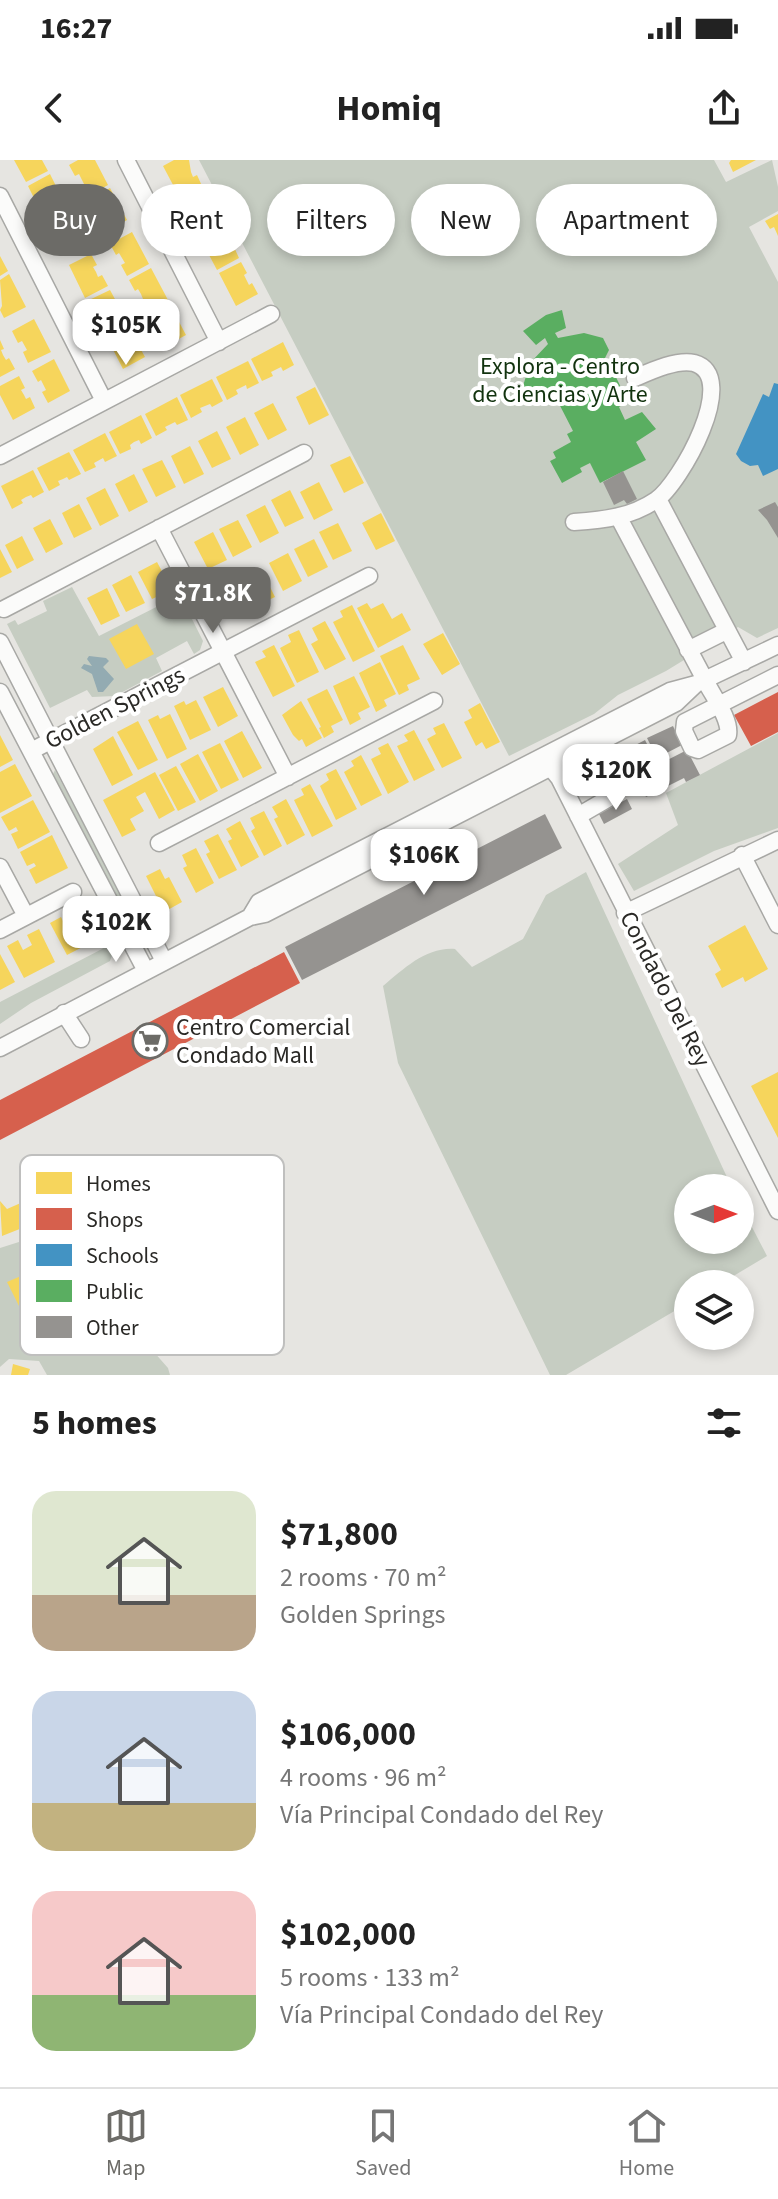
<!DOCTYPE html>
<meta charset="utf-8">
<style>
:root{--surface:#fff;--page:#f2f2f2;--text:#222;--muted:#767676;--line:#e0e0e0;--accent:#6c6b67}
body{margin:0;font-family:"Source Sans 3",sans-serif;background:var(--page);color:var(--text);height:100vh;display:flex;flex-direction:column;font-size:30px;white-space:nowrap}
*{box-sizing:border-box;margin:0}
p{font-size:26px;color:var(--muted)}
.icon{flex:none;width:44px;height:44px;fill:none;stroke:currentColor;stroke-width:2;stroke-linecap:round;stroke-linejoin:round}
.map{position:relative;height:1215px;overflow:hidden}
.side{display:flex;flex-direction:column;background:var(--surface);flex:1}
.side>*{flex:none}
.hud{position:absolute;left:24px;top:24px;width:730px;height:72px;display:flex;gap:16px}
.needle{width:52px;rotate:90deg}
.fabs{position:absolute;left:674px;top:1014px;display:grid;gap:16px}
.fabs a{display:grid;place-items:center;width:80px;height:80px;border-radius:50%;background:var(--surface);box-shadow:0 4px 12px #0003;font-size:40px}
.price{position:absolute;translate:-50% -68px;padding:0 18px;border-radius:16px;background:#fff;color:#222;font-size:26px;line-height:52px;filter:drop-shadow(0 2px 4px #0008)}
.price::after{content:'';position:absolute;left:50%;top:48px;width:24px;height:18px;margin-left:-12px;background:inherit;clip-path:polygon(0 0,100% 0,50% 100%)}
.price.selected{background:var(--accent);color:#fff}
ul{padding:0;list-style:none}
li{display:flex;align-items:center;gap:24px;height:200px;padding:0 32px}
li span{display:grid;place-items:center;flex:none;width:224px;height:160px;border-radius:24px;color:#555}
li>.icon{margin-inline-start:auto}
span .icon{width:96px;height:96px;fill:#fffc;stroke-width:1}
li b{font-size:34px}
h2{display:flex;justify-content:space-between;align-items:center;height:96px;padding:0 32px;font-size:34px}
.tag{padding:0 28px;border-radius:36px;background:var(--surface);box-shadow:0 4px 12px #0003;font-size:28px;line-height:72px}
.tag.selected{background:var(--accent);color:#fff}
.status{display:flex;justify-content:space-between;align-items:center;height:56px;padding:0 40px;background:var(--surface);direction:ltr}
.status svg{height:22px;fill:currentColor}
header{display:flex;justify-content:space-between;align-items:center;height:104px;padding:0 32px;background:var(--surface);font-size:36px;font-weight:700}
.dock{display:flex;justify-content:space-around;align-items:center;height:112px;border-top:2px solid var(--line);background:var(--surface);font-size:22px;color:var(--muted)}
.dock a{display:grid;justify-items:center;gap:4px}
.dock .selected{color:var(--accent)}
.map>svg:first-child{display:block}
</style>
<div class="status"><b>16:27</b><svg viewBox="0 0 49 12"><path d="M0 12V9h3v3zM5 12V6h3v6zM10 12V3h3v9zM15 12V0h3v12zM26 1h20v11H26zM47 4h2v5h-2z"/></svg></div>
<header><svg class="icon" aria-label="back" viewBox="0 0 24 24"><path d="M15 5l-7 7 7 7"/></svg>Homiq<svg class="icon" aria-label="share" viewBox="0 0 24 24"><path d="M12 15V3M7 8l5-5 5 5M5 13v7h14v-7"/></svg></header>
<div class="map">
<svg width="778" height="1215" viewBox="0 0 778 1215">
<rect width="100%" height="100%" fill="#e6e5e1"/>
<path fill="#c6cdc2" d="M199 0H714L726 22 772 0 778 27V51L749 67 778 122V468L757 478 738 467 666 511 618 535 594 554 509 596Z
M72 427 99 476 180 435 203 481 200 490 194 494 187 481 156 498 162 511 115 536 92 537 87 530 50 548 7 464 15 460 18 465 47 451 43 441Z
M778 573V668L714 691 634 731 618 704 678 665 666 633Z
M55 610 138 767 137 770 134 771 52 616Z
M586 712 732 1028H688V1080H740V1044L767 1096 720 1124H688V1143L566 1215H550L398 903 383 826C405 808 426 787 455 789L472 807 523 779 546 735Z
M113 778 116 784 110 801 31 843 0 864V842L102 789Z
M41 1075 54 1101 123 1157 168 1208 170 1215H47L39 1201 9 1199 0 1207V1088Z"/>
<path fill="#93abb2" d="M89 496 106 498 109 501 103 507 114 519 103 532H98L92 514 81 508 84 504 92 506 87 499Z"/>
<path fill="#f6d55c" d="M14 0H42L48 11 26 22Z
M78 0H95L108 25 86 37 81 26 84 24 79 14 75 16 69 5Z
M174 0H189L191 12 193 17 197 15 202 26 180 38 163 6Z
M731 0H756L733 12 729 3Z
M50 14 56 26 52 28 55 33 57 37 61 36 67 47 44 58 28 26Z
M110 28 127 60 105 72 99 61 103 59 100 54 97 50 94 51 88 40Z
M204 30 210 42 207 43 209 48 212 53 215 51 221 62 199 74 182 42Z
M69 50 74 61 71 63 76 72 79 71 85 82 63 93 46 61Z
M778 54V76L774 67 770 69 765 61Z
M223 66 229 77 225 79 230 89 234 87 239 98 217 110 200 78Z
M132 72 149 104 127 116 121 105 125 103 119 93 116 95 110 84Z
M91 94 97 105 93 107 96 112 98 117 102 115 108 126 85 138 69 105Z
M0 96 8 111 0 116Z
M241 102 247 113 244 115 249 125 252 123 258 134 236 146 219 113Z
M151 108 168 140 146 151 140 141 143 139 141 134 138 129 135 131 129 120Z
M9 114 26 147 4 158 0 150 2 146 0 120Z
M110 130 116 141 112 143 117 152 121 151 127 161 104 173 87 141Z
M169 143 186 175 164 187 158 176 162 174 159 169 157 164 153 166 147 155Z
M34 159 51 192 28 203 23 192 27 190 22 181 18 183 12 171Z
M128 165 134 176 131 178 136 188 139 186 145 197 123 209 106 176Z
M0 180 4 189 1 190 3 195 6 200 9 198 15 209 0 217Z
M283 182 294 205 283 211 281 207 271 212 273 216 262 221 251 199Z
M54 199 70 231 48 243 42 232 46 230 41 220 38 222 32 211Z
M248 201 259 223 247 229 246 225 236 230 238 234 227 240 216 217Z
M19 216 25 228 21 230 24 235 26 239 30 237 35 248 13 260 0 235V226Z
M212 219 223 241 212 247 210 244 200 248 202 252 191 258 180 235Z
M315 227 329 255 309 265 296 237Z
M177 237 188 260 177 265 175 262 165 267 167 270 156 276 145 254Z
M273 243 287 270 268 280 254 253Z
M141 255 152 278 141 284 139 280 134 282 130 285 131 289 120 294 109 272Z
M245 257 259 285 240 295 226 267Z
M217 271 231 299 212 308 198 281Z
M105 273 117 296 105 302 103 298 94 303 96 307 85 312 73 290Z
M190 286 204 314 184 324 171 296Z
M69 292 81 314 69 320 67 317 63 319 58 321 60 325 49 331 37 308Z
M350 296 364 323 344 333 330 305Z
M162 300 176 327 156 337 142 309Z
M33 310 44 332 33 338 31 335 26 337 21 340 23 343 12 349 1 326Z
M134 314 148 342 129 352 115 324Z
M319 322 333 350 314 360 300 332Z
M105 328 119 356 100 366 86 338Z
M290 330 304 358 285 367 271 340Z
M79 344 92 369 74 378 62 353Z
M265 345 279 373 260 383 246 355Z
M381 353 395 381 376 390 362 363Z
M50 359 63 384 46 393 33 368Z
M238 360 252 387 233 397 219 369Z
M338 363 352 391 333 400 319 372Z
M213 372 227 400 208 409 194 382Z
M22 376 34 400 17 409 5 385Z
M314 379 328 407 308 417 294 389Z
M0 389 12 412 0 418Z
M288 393 302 421 283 431 269 403Z
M157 402 172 430 152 439 138 412Z
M261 409 275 437 256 446 242 418Z
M131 415 145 443 126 452 112 425Z
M239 422 253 450 234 459 220 432Z
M107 428 120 456 101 465 87 438Z
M367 443 371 449 383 443 392 459 402 453 411 470 378 488 357 448Z
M352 445 375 491 353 502 333 462 343 457 340 451Z
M325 461 346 499 325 510 311 484 318 480 312 468Z
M137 464 154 494 126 509 109 479Z
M299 470 319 512 297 523 280 488 291 482 288 475Z
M443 473 460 504 442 515 423 484Z
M274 485 295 526 273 537 255 502 266 497 262 491Z
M403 485 420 519 407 525 409 530 399 535 380 496Z
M380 502 396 534 384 540 387 546 376 552 359 513Z
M354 516 370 547 358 553 361 559 350 565 333 526Z
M223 527 238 556 218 567 203 537Z
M327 529 343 560 331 566 334 572 324 578 319 568 321 567 307 539Z
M196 540 211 570 190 580 174 546 184 541 186 545Z
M301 541 322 578 306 587 302 579 299 581 293 575 282 555Z
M480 543 500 582 486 589 482 582 476 586 464 562 472 558 468 550Z
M170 554 187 589 167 599 148 560 158 555 160 559Z
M138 561 158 600 138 610 117 572Z
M444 563 462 598 442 608 427 579 436 574 433 568Z
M414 570 435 610 414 621 397 586 408 581 404 575Z
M242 571 262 608 243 618 224 581Z
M0 575 13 600 0 607Z
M113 576 133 615 112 626 93 589Z
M220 583 239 620 221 629 202 592Z
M388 583 409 622 388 634 371 599 381 594 378 588Z
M198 594 218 631 200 641 180 604Z
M361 595 382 635 361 646 344 612 354 606 351 601Z
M15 604 32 636 0 653V612Z
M176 606 196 642 178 651 159 615Z
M336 609 357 649 336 660 320 626 329 620 326 614Z
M155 612 175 650 159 659 145 632 136 637 144 651 130 659 136 670 122 677 103 640Z
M310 624 333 666 312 677 294 640 304 635 301 629Z
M286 639 305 675 287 685 274 659 278 657 272 647Z
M33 640 50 672 18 689 11 674 18 671 16 667 9 671 1 657Z
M264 651 282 686 264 696 251 671 255 668 250 658Z
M240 661 259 697 241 707 228 681 232 679 226 669Z
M218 674 237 710 219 719 206 694 210 692 204 681Z
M52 675 68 708 36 724 29 710 36 706 34 703 27 706 20 692Z
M196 688 214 723 196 733 183 708 187 706 182 695Z
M160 709 165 719 169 717 182 742 164 752 146 716Z
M81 747 98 779 67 795 50 763 61 757 66 767 75 762 70 752Z
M745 765 768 809 745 822 743 817 722 828 715 814 721 810 708 786Z
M39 769 55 802 24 818 7 786 18 780 23 790 32 785 27 775Z
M0 794 15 822 0 830Z
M778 912V978L751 926Z
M30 1027 42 1057 40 1061 2 1076 0 1041 7 1049 23 1042 19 1031Z
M28 1113 38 1133 30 1139 35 1145 23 1154 7 1122Z
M13 1204 30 1209 28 1215H11Z"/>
<path fill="#d6604d" d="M778 532V572L751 586 734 555Z
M284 792 300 823 0 980V940Z"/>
<path fill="#4393c3" d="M774 223 778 224V309L763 316 758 305 750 306 741 301 736 294 763 234 769 237Z"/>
<path fill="#5aae61" d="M562 150 566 168 555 173 558 178 584 173 603 178 609 190 599 210 603 217 613 211 628 242 619 247 625 260 642 252 656 269 636 282 646 300 600 323 590 303 580 308 582 312 562 323 550 301 556 298 553 292 571 282 567 274 573 271 555 236H540L523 226 530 203 548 184 545 178 536 185 523 171 546 155Z"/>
<path fill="#959390" d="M623 311 637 339 627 344 624 340 614 345 603 322Z
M775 342 778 347V378L767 360 758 350Z
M673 566 682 585 657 598 647 578Z
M645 580 654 598 634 608 626 590Z
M687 590 700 615 686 622 684 618 646 637 636 616Z
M617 594 626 610 604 621 598 614 596 605Z
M627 639 632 649 604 664 599 654Z
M545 654 562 688 302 820 285 787Z"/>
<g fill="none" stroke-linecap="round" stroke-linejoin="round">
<defs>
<path id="minor" d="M126 0 219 182
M0 36 104 241
M0 296 271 154
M658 339 744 502
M619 358 705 520C712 535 731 559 728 575L698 590 692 588 684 571 685 562 778 515
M574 362C604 360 631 357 656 340 680 324 741 216 694 203 677 199 651 211 635 218
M159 368 288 617
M4 449 304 293
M0 482 164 801
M688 490 726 471
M0 532 146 811
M31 591 369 416
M546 602 559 618 778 1051
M578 656 609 638
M159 683 434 541
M742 695 778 765
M0 707 26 756
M625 753 778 680
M250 757 259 742 670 531 696 524 778 485
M0 770 73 732
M64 853 81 879
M0 888 250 757 265 754 676 543 696 524"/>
</defs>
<use href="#minor" stroke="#a8a8a5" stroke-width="19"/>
<use href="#minor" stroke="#fbfbfa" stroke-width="16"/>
</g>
<defs>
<symbol id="supermarket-ring" viewBox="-11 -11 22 22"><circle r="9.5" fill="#fff" stroke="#6c6b67" stroke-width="1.5"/><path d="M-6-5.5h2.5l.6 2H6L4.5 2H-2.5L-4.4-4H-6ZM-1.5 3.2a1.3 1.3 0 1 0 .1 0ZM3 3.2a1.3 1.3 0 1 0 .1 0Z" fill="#6c6b67"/></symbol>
</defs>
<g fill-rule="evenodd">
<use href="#supermarket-ring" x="130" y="861" width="40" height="40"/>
</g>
<g text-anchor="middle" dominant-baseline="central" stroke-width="8" stroke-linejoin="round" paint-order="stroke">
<g font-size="24" fill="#12330f" stroke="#fff">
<text x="560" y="206">Explora - Centro<tspan x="560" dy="28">de Ciencias y Arte</tspan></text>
</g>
<g font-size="24" fill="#2a2926" stroke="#fff">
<text transform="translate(115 548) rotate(-27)">Golden Springs</text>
<text transform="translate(665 829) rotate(63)">Condado Del Rey</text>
</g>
<g font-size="24" fill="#2a2926" stroke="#fff" text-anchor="start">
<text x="176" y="867">Centro Comercial<tspan x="176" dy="28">Condado Mall</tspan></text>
</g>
</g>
<rect x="20" y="995" width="264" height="200" rx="12" fill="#fff" stroke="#bfbfbe" stroke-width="2"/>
<rect x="36" y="1012" width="36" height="22" fill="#f6d55c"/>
<rect x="36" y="1048" width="36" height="22" fill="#d6604d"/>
<rect x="36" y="1084" width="36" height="22" fill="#4393c3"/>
<rect x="36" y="1120" width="36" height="22" fill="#5aae61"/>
<rect x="36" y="1156" width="36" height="22" fill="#959390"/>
<g font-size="22" fill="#2a2926">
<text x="86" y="1031">Homes</text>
<text x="86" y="1067">Shops</text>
<text x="86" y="1103">Schools</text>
<text x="86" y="1139">Public</text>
<text x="86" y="1175">Other</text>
</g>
</svg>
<div class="fabs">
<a><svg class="needle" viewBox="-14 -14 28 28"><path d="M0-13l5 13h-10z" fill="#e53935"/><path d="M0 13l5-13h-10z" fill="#767676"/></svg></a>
<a><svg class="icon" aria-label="layers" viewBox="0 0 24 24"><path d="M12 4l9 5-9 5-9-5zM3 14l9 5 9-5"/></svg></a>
</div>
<b class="price" style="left:126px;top:207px">$105K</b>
<b class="price selected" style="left:213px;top:475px">$71.8K</b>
<b class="price" style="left:616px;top:652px">$120K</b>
<b class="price" style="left:424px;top:737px">$106K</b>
<b class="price" style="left:116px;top:804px">$102K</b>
<div class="hud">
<a class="tag selected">Buy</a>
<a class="tag">Rent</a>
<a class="tag">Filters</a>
<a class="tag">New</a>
<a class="tag">Apartment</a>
</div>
</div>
<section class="side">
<h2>5 homes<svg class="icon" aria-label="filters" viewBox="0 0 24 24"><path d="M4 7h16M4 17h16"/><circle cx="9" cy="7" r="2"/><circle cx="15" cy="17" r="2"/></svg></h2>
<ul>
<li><span style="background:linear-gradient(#dfe7d0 65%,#b9a48a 0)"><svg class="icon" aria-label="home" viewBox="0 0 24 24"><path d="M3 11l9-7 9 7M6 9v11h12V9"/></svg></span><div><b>$71,800</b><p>2 rooms · 70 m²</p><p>Golden Springs</p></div></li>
<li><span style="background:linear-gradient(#c9d6e8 70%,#c2b280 0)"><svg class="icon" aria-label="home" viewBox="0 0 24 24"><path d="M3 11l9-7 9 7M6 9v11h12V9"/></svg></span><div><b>$106,000</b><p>4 rooms · 96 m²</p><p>Vía Principal Condado del Rey</p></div></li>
<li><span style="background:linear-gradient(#f6c9c9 65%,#8fb573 0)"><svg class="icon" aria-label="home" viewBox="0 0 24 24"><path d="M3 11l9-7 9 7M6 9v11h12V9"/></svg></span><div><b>$102,000</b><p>5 rooms · 133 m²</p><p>Vía Principal Condado del Rey</p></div></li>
</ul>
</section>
<nav class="dock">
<a class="selected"><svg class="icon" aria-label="map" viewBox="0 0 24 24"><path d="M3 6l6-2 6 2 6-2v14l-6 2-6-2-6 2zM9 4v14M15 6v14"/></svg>Map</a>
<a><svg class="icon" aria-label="saved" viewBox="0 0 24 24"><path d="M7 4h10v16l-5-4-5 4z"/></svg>Saved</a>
<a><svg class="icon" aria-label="home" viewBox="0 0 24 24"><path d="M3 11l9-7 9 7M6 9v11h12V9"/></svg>Home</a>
</nav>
